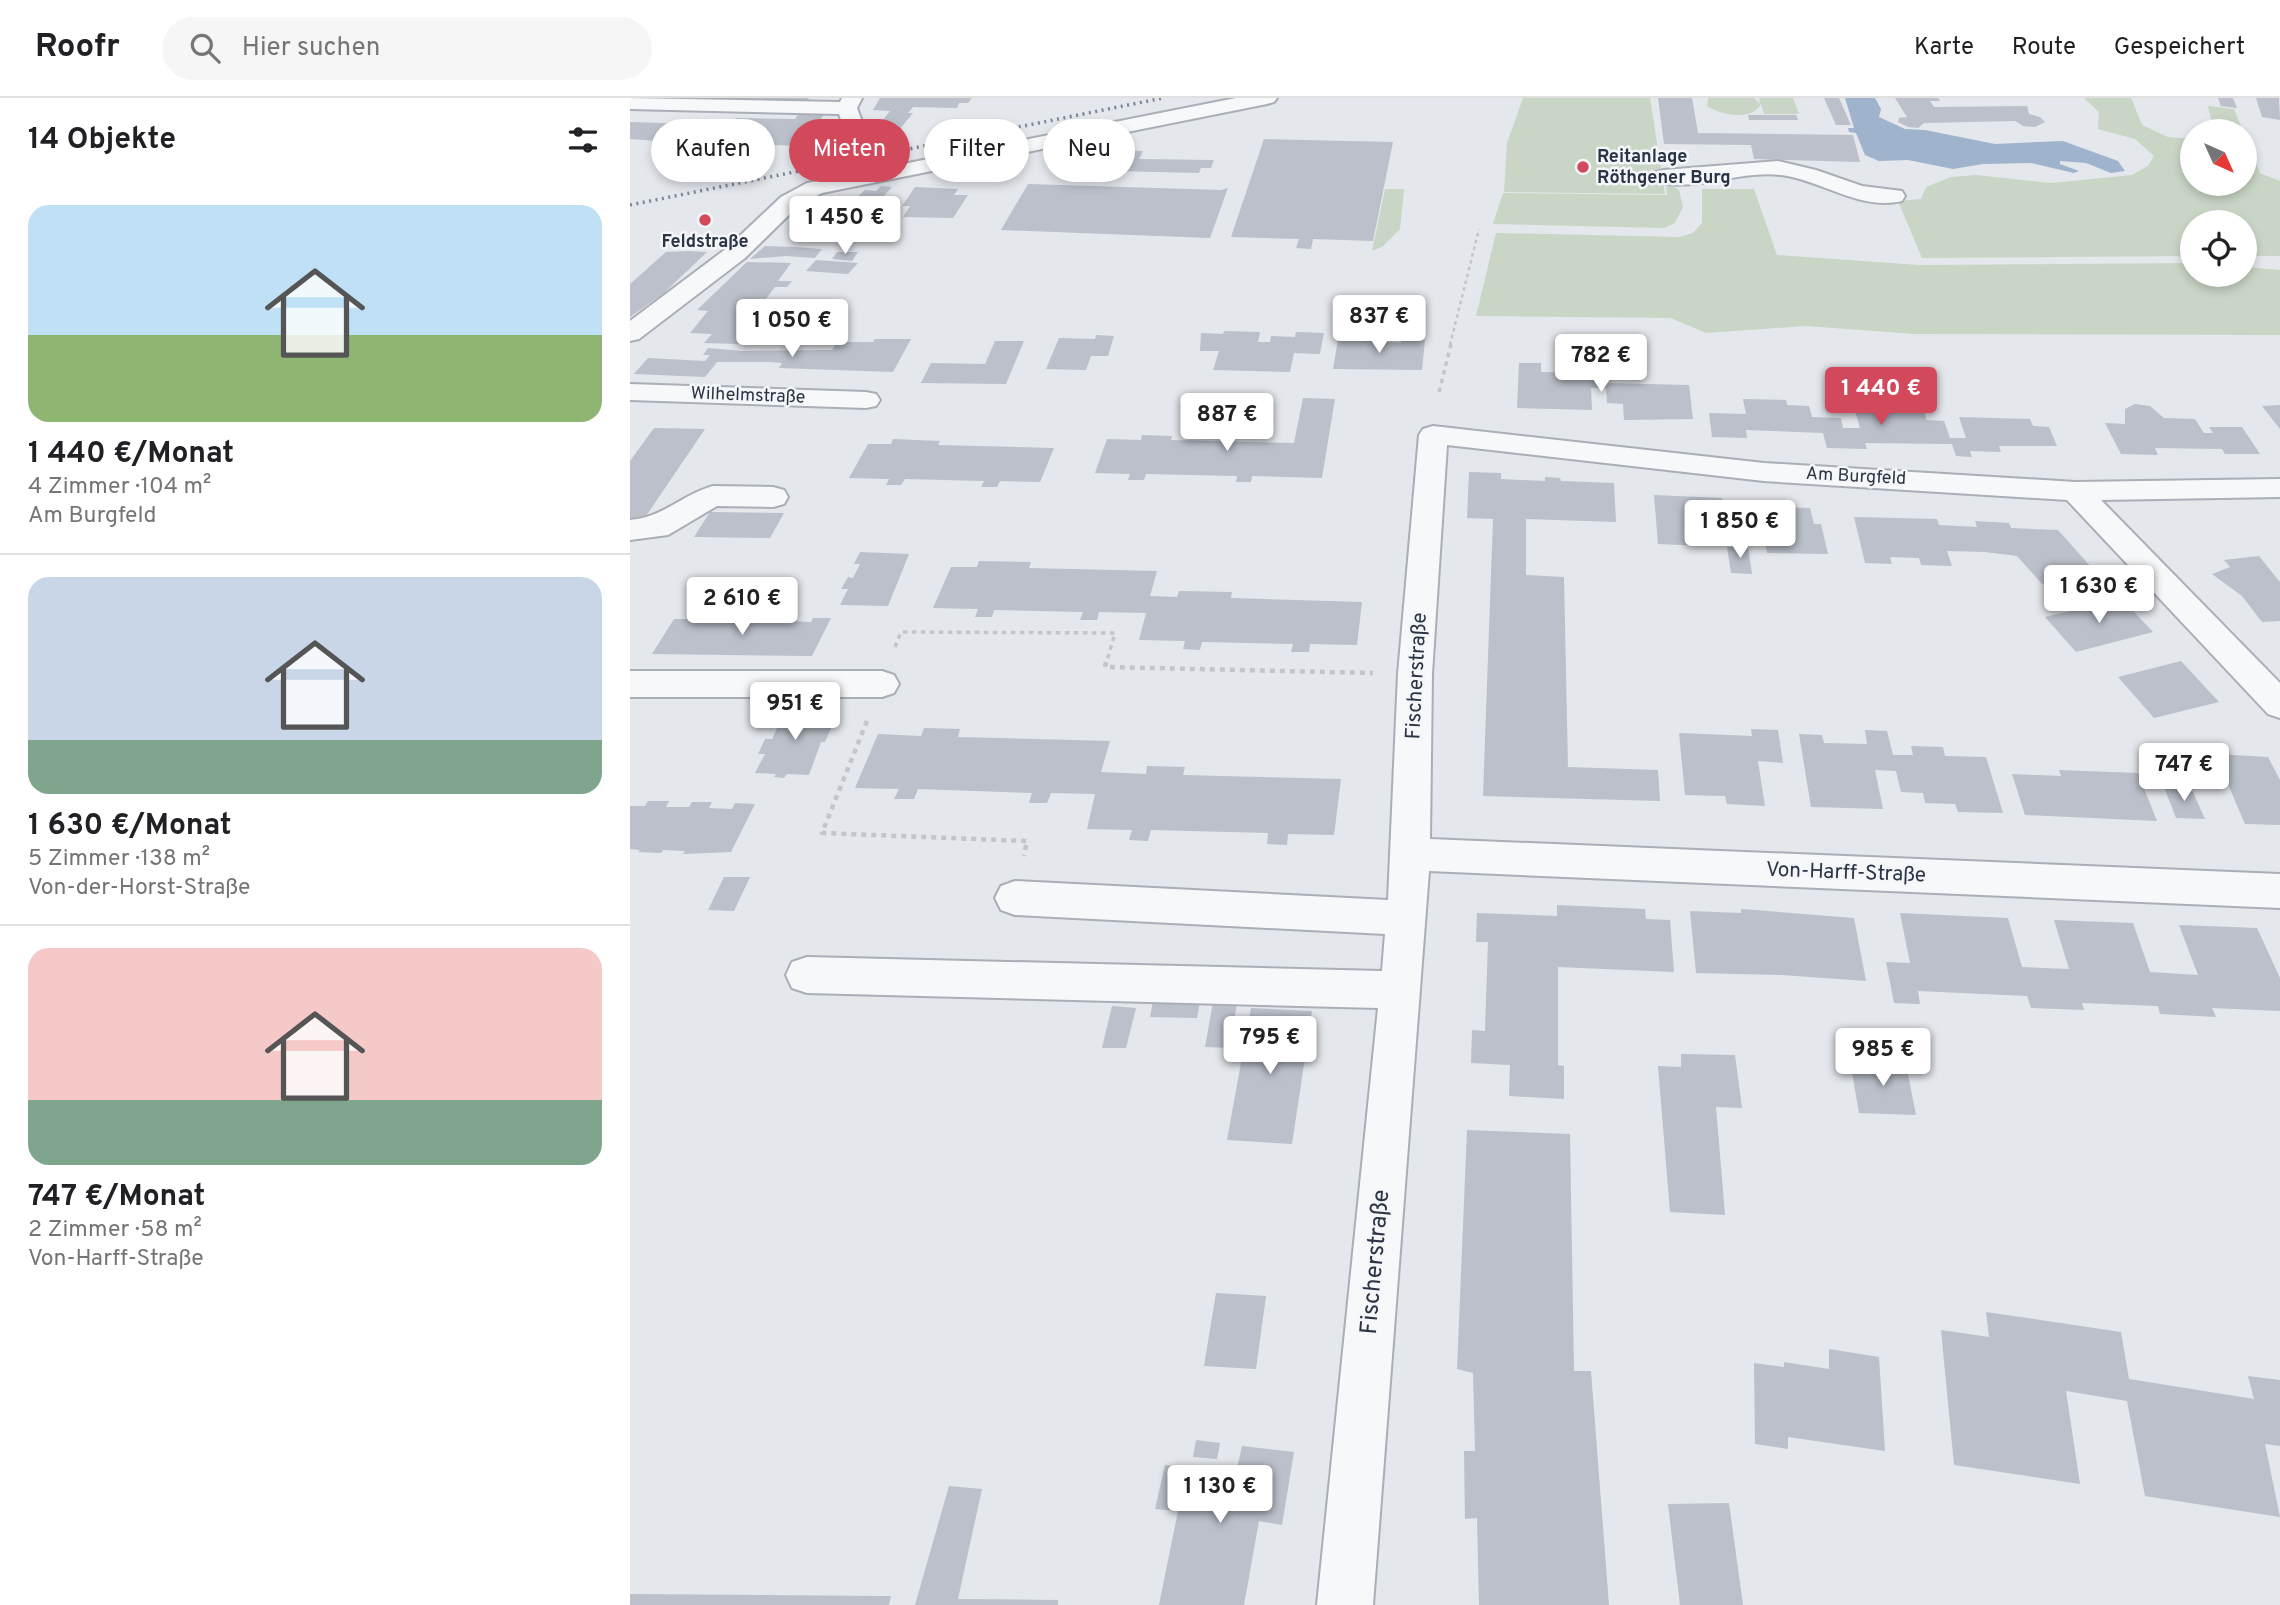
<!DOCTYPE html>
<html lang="de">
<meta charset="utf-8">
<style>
:root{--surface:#fff;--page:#f6f6f6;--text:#202124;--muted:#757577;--line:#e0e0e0;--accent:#d1495b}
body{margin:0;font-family:Overpass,sans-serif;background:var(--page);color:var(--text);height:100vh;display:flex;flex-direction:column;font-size:26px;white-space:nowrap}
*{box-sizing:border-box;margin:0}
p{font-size:23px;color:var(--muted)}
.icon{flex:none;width:38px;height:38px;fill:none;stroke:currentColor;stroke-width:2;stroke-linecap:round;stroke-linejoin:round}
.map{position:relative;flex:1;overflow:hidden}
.panel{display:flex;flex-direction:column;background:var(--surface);width:630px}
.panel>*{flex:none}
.hud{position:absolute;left:21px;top:21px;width:665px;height:63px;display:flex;gap:14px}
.needle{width:46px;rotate:135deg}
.controls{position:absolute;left:1550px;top:21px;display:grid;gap:14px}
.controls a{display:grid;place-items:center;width:77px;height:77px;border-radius:50%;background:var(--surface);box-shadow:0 4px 10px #0003;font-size:35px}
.price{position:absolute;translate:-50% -60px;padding:0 16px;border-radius:7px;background:#fff;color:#222;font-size:23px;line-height:46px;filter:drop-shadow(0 2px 4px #0008)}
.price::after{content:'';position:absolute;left:50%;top:42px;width:21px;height:16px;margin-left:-10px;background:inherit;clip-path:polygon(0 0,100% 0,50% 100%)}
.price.current{background:var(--accent);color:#fff}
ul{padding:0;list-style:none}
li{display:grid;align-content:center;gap:14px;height:371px;padding:0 28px}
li+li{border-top:2px solid var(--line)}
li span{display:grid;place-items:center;height:217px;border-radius:21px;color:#555}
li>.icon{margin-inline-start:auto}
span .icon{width:126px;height:126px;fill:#fffc;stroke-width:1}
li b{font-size:30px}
h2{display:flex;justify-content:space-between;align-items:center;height:84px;padding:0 28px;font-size:30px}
.chip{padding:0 24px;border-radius:32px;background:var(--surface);box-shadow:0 4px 10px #0003;font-size:24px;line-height:63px}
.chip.current{background:var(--accent);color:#fff}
header{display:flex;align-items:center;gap:42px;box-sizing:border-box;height:98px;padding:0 35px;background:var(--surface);border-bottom:2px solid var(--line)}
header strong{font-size:33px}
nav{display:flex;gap:38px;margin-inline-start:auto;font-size:24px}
.search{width:490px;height:63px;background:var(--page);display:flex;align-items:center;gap:18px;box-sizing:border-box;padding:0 24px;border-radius:38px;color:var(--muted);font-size:26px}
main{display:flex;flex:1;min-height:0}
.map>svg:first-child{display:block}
</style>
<header>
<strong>Roofr</strong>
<div class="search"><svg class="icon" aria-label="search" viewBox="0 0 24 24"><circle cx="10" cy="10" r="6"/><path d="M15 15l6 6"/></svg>Hier suchen</div>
<nav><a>Karte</a><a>Route</a><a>Gespeichert</a></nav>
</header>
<main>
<section class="panel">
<h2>14 Objekte<svg class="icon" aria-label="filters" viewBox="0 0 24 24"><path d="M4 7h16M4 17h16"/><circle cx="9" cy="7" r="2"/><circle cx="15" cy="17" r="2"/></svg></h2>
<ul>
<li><span style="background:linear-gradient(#bfe0f5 60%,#8fb573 0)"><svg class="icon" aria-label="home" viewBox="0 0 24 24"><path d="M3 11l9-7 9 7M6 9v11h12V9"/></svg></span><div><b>1 440 €/Monat</b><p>4 Zimmer · 104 m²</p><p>Am Burgfeld</p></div></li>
<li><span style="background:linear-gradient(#c9d6e8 75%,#7fa58c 0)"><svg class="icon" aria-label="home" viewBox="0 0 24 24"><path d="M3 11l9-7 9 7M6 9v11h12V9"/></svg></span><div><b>1 630 €/Monat</b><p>5 Zimmer · 138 m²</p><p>Von-der-Horst-Straße</p></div></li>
<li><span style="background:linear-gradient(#f6c9c9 70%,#7fa58c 0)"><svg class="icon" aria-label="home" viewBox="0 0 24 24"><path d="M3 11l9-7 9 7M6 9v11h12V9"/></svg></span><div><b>747 €/Monat</b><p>2 Zimmer · 58 m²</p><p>Von-Harff-Straße</p></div></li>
</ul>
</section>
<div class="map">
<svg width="1650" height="1507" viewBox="0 0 1650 1507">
<rect width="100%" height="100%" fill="#e4e7ec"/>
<path fill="#c9d6c5" d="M893 0H1020L1035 96 874 94 877 45Z
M1078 0H1124L1130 6 1129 0H1163L1169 16H1134L1131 6C1121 24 1091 17 1077 8Z
M1454 0H1501L1512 27 1538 39 1563 41V86H1615V39L1630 75 1650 83V158H1615V124H1563V158L1292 160 1268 103 1291 101 1296 89 1321 79 1346 77 1421 85 1502 77 1518 68 1524 58 1505 41 1468 31 1469 14Z
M1578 8 1604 11 1613 33H1584Z
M1036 86H1040L1049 92 1053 109 1045 125 1034 130 863 126 873 95 1037 97Z
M755 91H774L770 131 752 149 742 153Z
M1072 91H1124L1147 157 1289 167 1563 165V177H1615V169L1650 172V237L1285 236 1176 228 1076 235 1041 220 846 218 866 135 1049 139 1063 135 1072 125Z"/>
<path fill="#9fb4cc" d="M1215 0H1245L1251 11 1249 19 1275 31 1295 32 1365 46 1433 43 1488 63 1495 73 1481 75 1456 65 1430 63V66L1449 73 1444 75 1401 65 1353 66 1323 71 1278 62 1249 63 1235 57 1226 35 1219 34 1218 30H1224Z"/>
<path fill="#bbc0ca" d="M103 0H179L176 5H98Z
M250 0H342L338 5H329L327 10 283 9 278 15H283L269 32 246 31 260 13 243 12Z
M1028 0H1062L1068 35 1223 37 1230 64 1124 61 1121 47 1034 46Z
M1194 0H1209L1221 27H1206Z
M1265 0H1308L1310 3H1300L1304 9 1397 8 1399 16 1410 19 1415 24 1405 29 1393 28 1385 23 1294 25 1288 30 1278 29 1268 24 1269 20 1277 19Z
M1588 0H1603L1607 10 1591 8Z
M1626 0H1649L1650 22 1632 19Z
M168 16H194L175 48 47 44 41 49 21 48 27 43 0 41V24L100 27 106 20 165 21Z
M1118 17H1166L1168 22H1119Z
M634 41 763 44 743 143 683 141 681 151 666 150 669 141 601 139Z
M454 51 513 53 509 61 584 62 581 70H571L569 75 442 72Z
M398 86 591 92 598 90 580 140 371 132Z
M251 88 262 89 253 99 242 98 229 111 217 110 207 119 166 118 186 100 223 103 235 92 246 93Z
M285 89 328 91 324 97H338L323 120 273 119 280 108H272Z
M192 123 226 124 242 125 237 133 219 132 212 142 179 140Z
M135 148 164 149 192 151 185 160 156 158 120 161Z
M59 153 77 154 34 195 0 219V186L36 154Z
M207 154H228L222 163 202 161Z
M186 162 228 165 218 176 176 173Z
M117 164 161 165 148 183H162L157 189H145L109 236H117L109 246 74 245 82 236 60 235 78 213 67 212Z
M594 233 630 234 628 244H640L641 238 665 239 666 234 694 235 690 256 664 255 660 274 583 272 589 253H570L571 235 593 236Z
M466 237 484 238 478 258H461L456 272 416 271 429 240 465 241Z
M245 241H281L263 274 149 270 152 265 139 264H87L75 279 4 276 18 260 75 263 80 257H73L78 250 112 253 202 252 207 244H243Z
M708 241 771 245V242H795L792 272 703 271Z
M365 243H394L376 286 291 285 301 265 355 266Z
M889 265H911V274L958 275V268H975L976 285 1059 287 1063 321 994 322 993 306 977 305 976 290H961L962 312 887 310Z
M1221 299 1260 300 1263 308 1292 309 1297 322 1314 323 1320 340H1336L1329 319 1400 321 1403 328 1419 329 1427 348H1369L1371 354 1340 353 1342 359 1326 358 1322 346 1235 345 1237 351 1197 350 1193 335 1116 332 1117 340 1082 339 1079 315 1116 316 1113 301 1156 302 1157 307 1179 308 1182 319 1211 320 1213 330H1230Z
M673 300 705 301 692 380 622 378 621 384H606L607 378 516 376 514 382H498L500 376 465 375 477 341 511 342 512 337 542 338 541 342 664 345Z
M1505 306 1520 308 1534 320 1565 321 1574 335H1583L1579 329H1612L1630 356H1595L1592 351 1525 350 1528 357 1491 356 1475 325 1495 326V311Z
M1650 307V331L1632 308Z
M24 330 75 331 12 424 0 423V363Z
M263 341 310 343 308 347 424 350 410 384 370 383 367 389H351L354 383 275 381 271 387H256L259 381 219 380 238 346H261Z
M839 374 871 375V381L915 383V379L930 380 931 383 984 385 986 424 896 421V477L934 479 938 669 1028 672 1030 703 853 698 863 421 837 420Z
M1024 397 1092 400 1094 419 1069 418 1073 448 1028 446Z
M1129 408 1180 410 1184 426H1191L1198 456 1137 455Z
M80 414 154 415 140 440 64 439Z
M1224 419 1307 421 1309 427 1347 429 1345 423 1379 425 1381 430 1428 432 1477 487 1447 494 1436 481 1412 486 1387 458 1355 454 1317 453 1322 468 1291 467 1289 460 1260 459 1262 466 1235 465Z
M1097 449H1118L1122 476 1101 475Z
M230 454 279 456 258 508 210 507 218 491H211L218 479 223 480 230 466H224Z
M1629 458 1650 484V523L1632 524 1612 498 1582 476 1600 469 1594 462Z
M349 463 401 464 399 470 527 473 520 498 547 499 549 493 602 494 601 500 732 504 727 547 680 546 679 554H661L663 546 572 544 570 552 553 551 555 543 509 542 516 515 469 514 467 522H450L453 514 364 512 362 519H345L348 511 303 510 321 469H347Z
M1492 501 1523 534 1446 554 1415 519Z
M69 517H86L84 522H104L107 518H124L122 523H143L145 519H162L160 523 181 524 183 520H201L182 558 22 556 44 521H66Z
M1551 563 1589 604 1524 620 1488 579Z
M151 610 206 611 199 628H202L195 644H191L179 677 157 676 154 680 144 679 146 676 125 675 135 656H128L135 641H142L150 624H144Z
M294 630 330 631 328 639 480 643 471 674 516 676 517 668 555 669 553 677 711 681 704 737 658 736 657 747 637 746 638 735 521 732 518 743 499 742 502 732 457 731 465 696 421 695 417 705H399L402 695 288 691 284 701H264L269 691 225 690 248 636 291 638Z
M1121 631 1148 632 1153 665 1128 663 1135 708 1097 706 1095 698 1055 697 1049 635 1122 638Z
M1235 632 1257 633 1263 657H1283L1281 648 1313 649 1315 658 1356 659 1373 715 1328 714 1325 706 1295 705 1293 695 1271 694 1266 673 1245 672 1253 711 1181 709 1169 636 1192 637 1194 645 1237 646Z
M1585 656 1638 659 1650 682V727L1615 726Z
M1429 672 1508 675 1527 723 1395 717 1382 676 1431 678Z
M1534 689 1561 690 1575 721 1546 720Z
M18 703H39L36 709H59L62 704H82L79 710 102 711 105 705 125 706 101 754 53 756 55 753 33 752 31 755 8 754 10 752 0 751V708H15Z
M94 779H120L104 813 78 812Z
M927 807 1015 811 1016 821 1040 822 1044 874 928 869V967L934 968V1001L879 998 880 967 841 965 842 932 855 933 858 844H846L847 815 927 818Z
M1111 811 1224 820 1236 883 1152 877 1066 875 1060 813 1111 815Z
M1270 815 1378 820 1392 869 1439 871 1424 822 1503 825 1520 874 1568 877 1549 827 1627 830 1650 880V913L1582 910 1586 919 1530 916 1528 908 1452 905 1454 912 1401 910 1397 898 1288 893 1290 906 1264 905 1256 864 1280 865Z
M524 897 571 899 567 920 520 919Z
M583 904 607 906 599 950 575 949Z
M482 908 506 910 496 950H472Z
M621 910 682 913 662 1046 597 1042Z
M1051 956 1105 957 1112 1010 1086 1009 1095 1117 1040 1114 1028 968 1051 969Z
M1220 963 1276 966 1286 1017 1229 1015Z
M837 1032 940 1036 944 1273H961L979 1507H849L847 1420 835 1421 834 1353H845L843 1275 827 1271Z
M586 1195 636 1198 626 1271 574 1268Z
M1356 1214 1491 1234 1499 1281 1624 1301 1618 1278 1650 1282V1348L1635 1346 1650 1419 1515 1398 1497 1303 1436 1293 1450 1386 1324 1367 1311 1232 1359 1239Z
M1199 1251 1249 1259 1255 1353 1158 1339V1351L1125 1346 1124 1265 1154 1269V1264L1199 1271Z
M566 1342 590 1345 587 1361 563 1359Z
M612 1348 664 1354 652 1427 629 1423 614 1507H529L548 1413 525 1411 535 1367 606 1375Z
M319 1388 352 1391 328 1501 428 1502V1507H285Z
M1099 1405 1113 1507H1050L1038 1406Z
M0 1496 248 1498H261L259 1507H0Z"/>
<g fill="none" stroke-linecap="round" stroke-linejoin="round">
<defs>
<path id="minor" d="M0 0 210 4 212 0H232L227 10 240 45 237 50H221L209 16 0 11Z
M606 0H647L644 4 637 6 192 95 167 109 115 160 9 241 0 243V223L97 150 151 99 177 85Z
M1148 63 1186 72 1232 88 1272 93 1275 98 1272 103C1229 113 1192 82 1151 77 1110 72 1066 94 1026 84L1023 79 1026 74 1034 72Z
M0 286 236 294 246 296 250 302 246 308 236 310 0 302Z
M803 328 1134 365 1445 384 1650 381V399L1471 402 1650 585V620L1638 616 1437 402 1134 383 817 347 802 576 800 741 1650 776V810L799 773 743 1507H687L748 910 177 895 162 890 156 877 162 864 177 859 752 873 755 836 385 817 371 812 365 800 371 788 385 783 758 802 768 576 789 337 793 331Z
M83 388 143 389 154 392 158 399 154 406 143 409 87 408 38 437 0 442V422C34 419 51 397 83 388Z
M0 573H252L264 577 269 586 264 595 252 599H0Z"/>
</defs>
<use href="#minor" stroke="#a9aeb7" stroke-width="4"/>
<path stroke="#c2c5cb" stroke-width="2.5" stroke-dasharray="3.5 3.5" stroke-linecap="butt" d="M820 247 849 131"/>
<path stroke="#c2c5cb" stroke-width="3.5" stroke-dasharray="4.5 4.5" stroke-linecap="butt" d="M809 294 821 246
M265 549 271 534 485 535 476 566"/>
<path stroke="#c2c5cb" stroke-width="4.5" stroke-dasharray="5 5" stroke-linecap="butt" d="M476 564 475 569 743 575
M237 623 192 735 397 743 394 758"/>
<use href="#minor" fill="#f7f8fa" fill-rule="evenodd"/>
<path stroke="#7d8696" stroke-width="3.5" stroke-dasharray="2 4.5" stroke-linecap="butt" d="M0 107 533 0"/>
</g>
<g fill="#d1495b" stroke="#f4f6f9" stroke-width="2.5">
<circle cx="953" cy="69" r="7"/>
<circle cx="75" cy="122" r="7"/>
</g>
<g text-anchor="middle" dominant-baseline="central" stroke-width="5" stroke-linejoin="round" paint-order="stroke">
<g font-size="18" font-weight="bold" fill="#2b3445" stroke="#f4f6f9" text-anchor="start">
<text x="967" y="59">Reitanlage<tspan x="967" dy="21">Röthgener Burg</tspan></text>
<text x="75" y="144" text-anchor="middle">Feldstraße</text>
</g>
<g font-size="18" fill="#2b3445" stroke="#f4f6f9">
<text transform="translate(118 298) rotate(2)">Wilhelmstraße</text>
<text transform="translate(1226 379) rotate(3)">Am Burgfeld</text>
</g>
<g font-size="21" fill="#2b3445" stroke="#f4f6f9">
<text transform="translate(787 578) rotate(-87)">Fischerstraße</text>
<text transform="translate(1216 775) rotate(2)">Von-Harff-Straße</text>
</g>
<g font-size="24" fill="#2b3445" stroke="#f4f6f9">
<text transform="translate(746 1164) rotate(-85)">Fischerstraße</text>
</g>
</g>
</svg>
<div class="controls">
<a><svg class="needle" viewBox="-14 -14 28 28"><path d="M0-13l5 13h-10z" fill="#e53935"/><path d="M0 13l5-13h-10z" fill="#757577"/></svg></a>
<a><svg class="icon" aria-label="locate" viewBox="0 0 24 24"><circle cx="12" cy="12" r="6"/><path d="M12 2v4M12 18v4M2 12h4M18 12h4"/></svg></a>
</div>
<b class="price" style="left:215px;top:158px">1 450 €</b>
<b class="price" style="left:749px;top:257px">837 €</b>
<b class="price" style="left:162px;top:261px">1 050 €</b>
<b class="price" style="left:971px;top:296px">782 €</b>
<b class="price current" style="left:1251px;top:329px">1 440 €</b>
<b class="price" style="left:597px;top:355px">887 €</b>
<b class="price" style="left:1110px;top:462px">1 850 €</b>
<b class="price" style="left:1469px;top:527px">1 630 €</b>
<b class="price" style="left:112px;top:539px">2 610 €</b>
<b class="price" style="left:165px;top:644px">951 €</b>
<b class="price" style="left:1554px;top:705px">747 €</b>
<b class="price" style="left:640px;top:978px">795 €</b>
<b class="price" style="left:1253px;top:990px">985 €</b>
<b class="price" style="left:590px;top:1427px">1 130 €</b>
<div class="hud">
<a class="chip">Kaufen</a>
<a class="chip current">Mieten</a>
<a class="chip">Filter</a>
<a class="chip">Neu</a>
</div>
</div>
</main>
